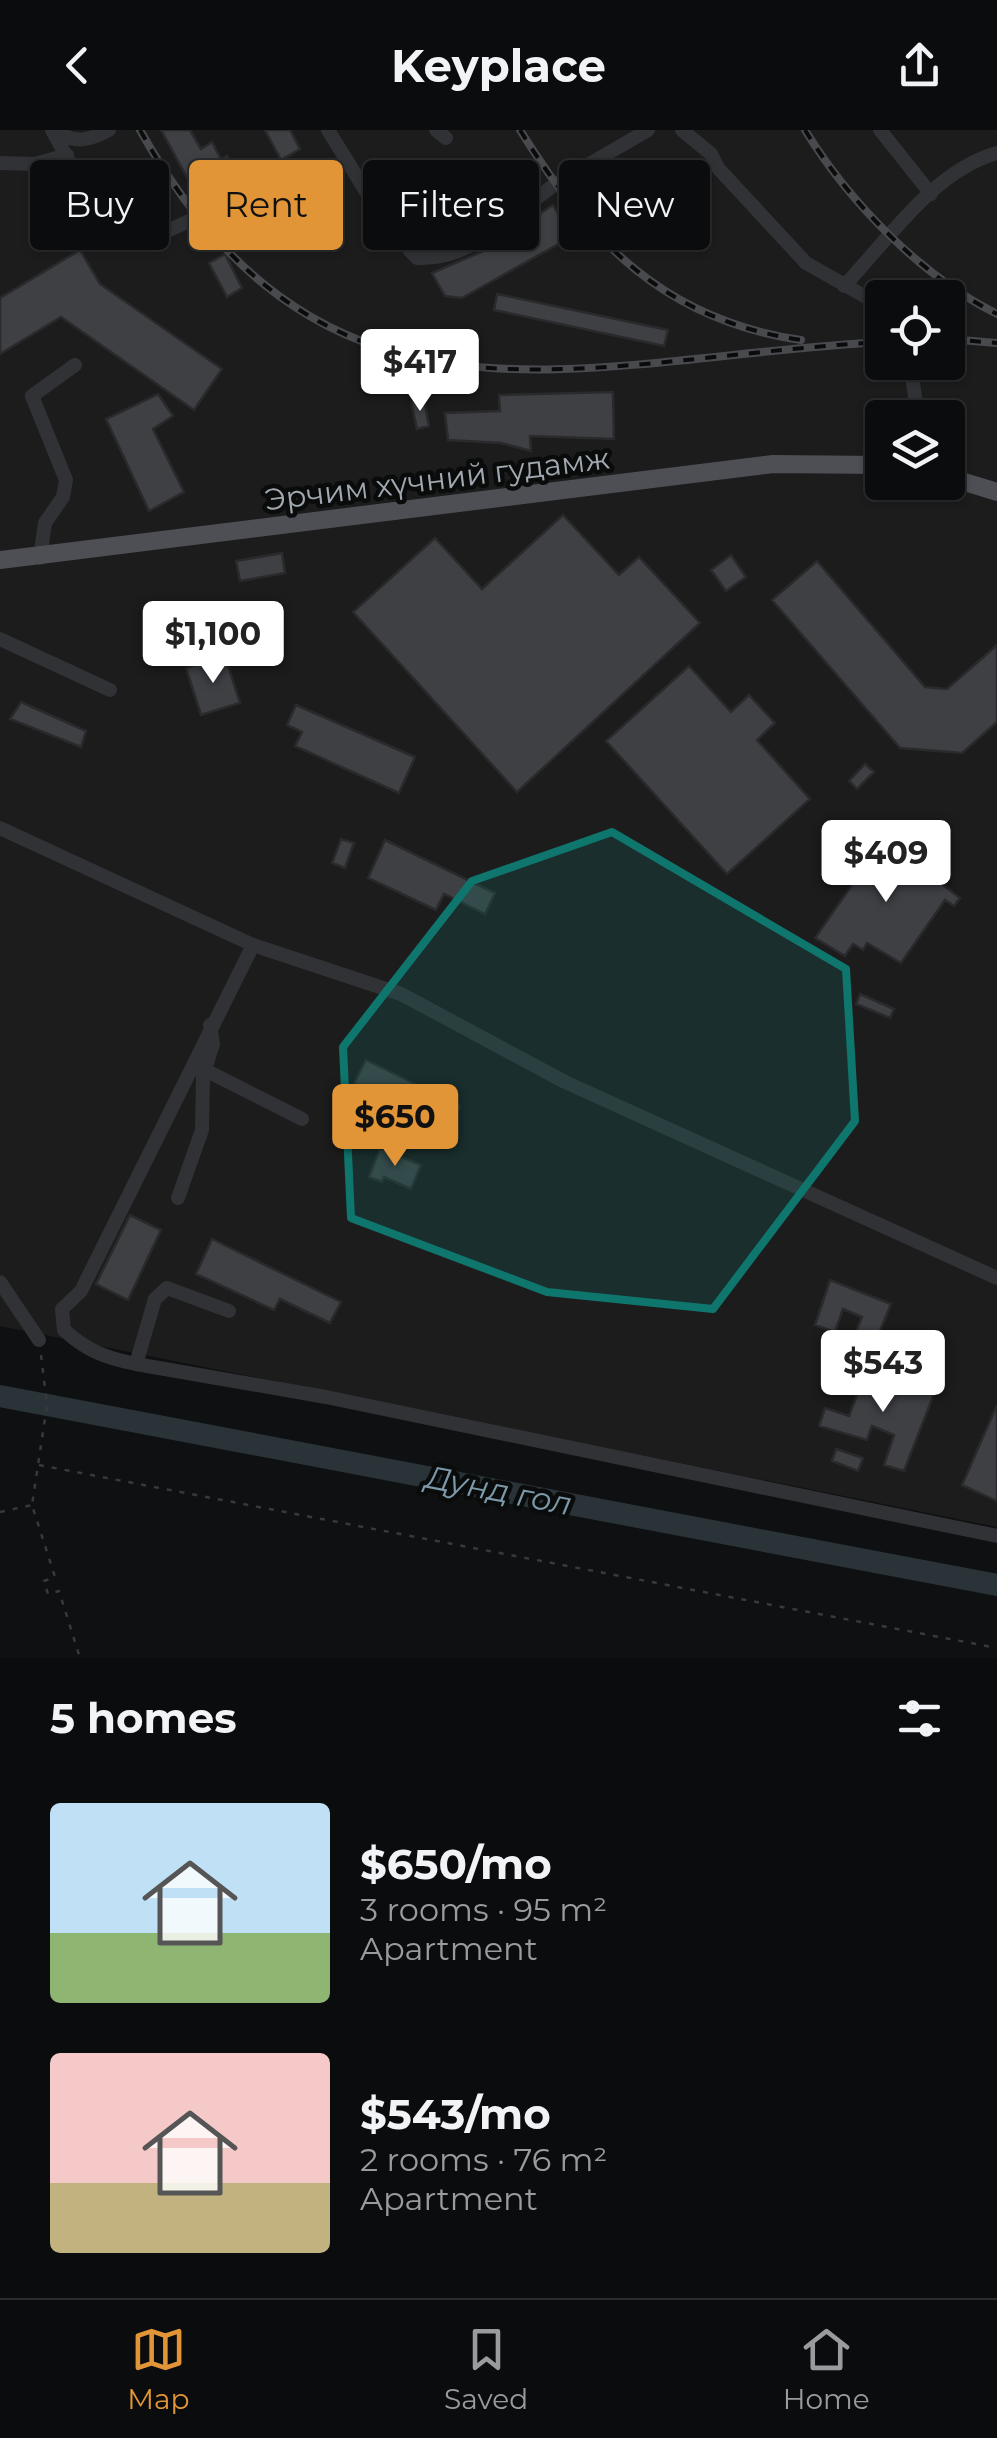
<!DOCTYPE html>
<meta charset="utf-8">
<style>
:root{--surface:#0b0c0d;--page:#191a1b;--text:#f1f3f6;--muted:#9a9b9d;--line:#2b2c2e;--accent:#e19537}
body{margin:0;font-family:Montserrat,sans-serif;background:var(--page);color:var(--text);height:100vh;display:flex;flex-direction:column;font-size:38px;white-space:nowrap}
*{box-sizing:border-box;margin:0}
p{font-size:32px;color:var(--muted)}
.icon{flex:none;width:55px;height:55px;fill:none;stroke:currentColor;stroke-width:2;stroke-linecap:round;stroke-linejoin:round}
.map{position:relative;height:1528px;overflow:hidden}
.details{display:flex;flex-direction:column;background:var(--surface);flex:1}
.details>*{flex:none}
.top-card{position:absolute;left:30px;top:30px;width:938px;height:90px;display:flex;gap:20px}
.controls{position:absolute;left:865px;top:150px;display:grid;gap:20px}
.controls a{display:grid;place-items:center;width:100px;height:100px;border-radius:10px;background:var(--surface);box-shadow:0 2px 8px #0004,0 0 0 2px var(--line);font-size:50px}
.price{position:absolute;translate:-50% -85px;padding:0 22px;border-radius:10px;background:#fff;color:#222;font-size:32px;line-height:65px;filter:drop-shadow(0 2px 5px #0008)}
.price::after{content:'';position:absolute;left:50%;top:60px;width:30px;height:22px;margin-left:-15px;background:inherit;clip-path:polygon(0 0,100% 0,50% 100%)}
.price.on{background:var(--accent);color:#111}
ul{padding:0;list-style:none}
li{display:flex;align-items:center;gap:30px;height:250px;padding:0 50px}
li span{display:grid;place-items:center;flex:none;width:280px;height:200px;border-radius:10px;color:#555}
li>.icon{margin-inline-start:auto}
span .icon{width:120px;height:120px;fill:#fffc;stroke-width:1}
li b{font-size:42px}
h2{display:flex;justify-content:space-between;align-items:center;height:120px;padding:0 50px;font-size:42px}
.tag{padding:0 35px;border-radius:10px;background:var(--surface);box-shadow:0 2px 8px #0004,0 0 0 2px var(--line);font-size:35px;line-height:90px}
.tag.on{background:var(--accent);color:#111}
header{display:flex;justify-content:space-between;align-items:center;height:130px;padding:0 50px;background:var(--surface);font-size:45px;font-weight:700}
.tab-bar{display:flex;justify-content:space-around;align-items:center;height:140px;border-top:2px solid var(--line);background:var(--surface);font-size:28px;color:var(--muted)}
.tab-bar a{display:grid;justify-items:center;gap:5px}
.tab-bar .on{color:var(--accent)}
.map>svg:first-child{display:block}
</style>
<header><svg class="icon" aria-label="back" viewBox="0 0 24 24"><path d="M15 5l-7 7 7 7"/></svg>Keyplace<svg class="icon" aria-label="share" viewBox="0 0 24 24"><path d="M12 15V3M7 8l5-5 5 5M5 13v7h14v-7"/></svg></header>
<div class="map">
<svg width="997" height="1528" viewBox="0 0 997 1528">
<rect width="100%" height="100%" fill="#0f1011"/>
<path fill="#1c1c1d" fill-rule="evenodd" d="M0 0H997V1397L0 1196ZM882 168H948V232H882ZM882 288H948V352H882Z"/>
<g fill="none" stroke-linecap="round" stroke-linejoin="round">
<path stroke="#2a3338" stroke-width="22" d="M0 1266 997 1455"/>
</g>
<path fill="#3e4044" stroke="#2a2a2c" stroke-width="2.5" d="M161 0H190L201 19 212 12 221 29 227 26 237 43 220 53 223 59 200 71Z
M265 0H290L300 19 281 30Z
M553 75 571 107 462 168 445 166 432 143 481 122Z
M80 120 100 154 222 239 194 280 61 187 0 224V168Z
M225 124 242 158 227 167 209 133Z
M497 164 668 200 664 216 494 180Z
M613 262 614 309 530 306 531 321 501 313 448 310 445 283 500 281 499 265Z
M158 264 173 286 153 299 184 362 149 381 106 289Z
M424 269 429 296 417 299 411 272Z
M563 385 619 445 639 427 700 493 517 662 353 482 435 408 482 459Z
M282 423 285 443 240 451 236 431Z
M731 425 746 447 726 461 711 440Z
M817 431 925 557 947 559 997 515V592L962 623 900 618 772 470Z
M225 526 240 573 201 585 186 538Z
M689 536 731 582 749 565 775 593 757 610 810 669 727 744 606 611Z
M21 572 86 601 81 617 10 589Z
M296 575 415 627 399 663 295 616 302 602 287 595Z
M865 634 874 642 857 659 849 651Z
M890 700 903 708 899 722 960 768 954 776 945 770 901 833 867 813 863 820 853 814 845 826 815 808Z
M341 709 354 713 345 738 332 733Z
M385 710 495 763 485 784 444 764 436 780 368 748Z
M860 864 894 879 890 888 856 874Z
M366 930 460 976 448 1000 354 953Z
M380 1018 421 1035 411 1059 384 1047 382 1052 369 1047Z
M130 1085 161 1100 128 1170 96 1154Z
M212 1109 341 1172 330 1193 280 1169 274 1180 196 1144Z
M830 1150 891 1174 871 1223 850 1216 862 1187 843 1179 835 1202 815 1195Z
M849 1242 893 1258 897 1248 934 1264 904 1341 884 1335 894 1305 872 1296 867 1310 819 1296 825 1278 849 1286 857 1265 843 1260Z
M997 1275V1371L962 1355Z
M836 1319 863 1328 858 1341 832 1331Z"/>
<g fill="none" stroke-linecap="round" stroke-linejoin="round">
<path stroke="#37393c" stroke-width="2.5" stroke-dasharray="5 8" stroke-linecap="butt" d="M41 1225 47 1275 32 1375 55 1447 44 1451 48 1464 59 1461 80 1528
M39 1335 997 1518
M0 1382 32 1375"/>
<path stroke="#313235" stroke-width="14" d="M52 0C77 44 97 96 148 110L191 90
M56 0C73 15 91 10 109 0
M328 0 388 97 417 128C475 131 514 81 559 52 589 34 619 17 648 0
M436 0 446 8
M682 0 711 24 718 38 806 133 882 176
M880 0 931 64
M0 33 35 34 67 25
M844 156C888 110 933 41 997 23
M910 232 918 288
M40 428 45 393 63 367 66 350 32 266 75 235
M0 509 110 560
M0 698 253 815 401 864 565 952 997 1148
M205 940 302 989
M178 1068 202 1000 203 946 213 914 210 895
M0 1152 39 1210
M229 1181 167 1158 155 1169 136 1234 326 1267 997 1406
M136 1234C106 1228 87 1221 64 1200L62 1179 81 1161 253 815"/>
<path stroke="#4d4f54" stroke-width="18" d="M948 347 997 362
M0 430 773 334 882 335"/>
<defs>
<path id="rail" d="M140 0C325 329 575 229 882 212
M520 0C589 111 664 190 801 210
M805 0C849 72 921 146 997 184
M948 209 997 213"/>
</defs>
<use href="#rail" stroke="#484a4e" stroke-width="8"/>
<use href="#rail" stroke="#0a0b0b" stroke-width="4" stroke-dasharray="11" stroke-linecap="butt"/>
</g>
<path fill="#0f766e" fill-opacity="0.2" stroke="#0f766e" stroke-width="8" stroke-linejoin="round" d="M612 702 846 839 855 991 713 1179 547 1162 351 1088 343 917 472 751Z"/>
<g text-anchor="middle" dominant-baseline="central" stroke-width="9" stroke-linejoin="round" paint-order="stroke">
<g font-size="30" fill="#a2a8b0" stroke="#0a0b0b">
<text transform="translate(437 349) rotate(-7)">Эрчим хүчний гудамж</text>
</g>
<g font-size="32" font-style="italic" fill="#7b99a9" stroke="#0a0b0b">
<text transform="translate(499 1360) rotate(11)">Дунд гол</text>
</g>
</g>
</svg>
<div class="controls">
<a><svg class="icon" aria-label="locate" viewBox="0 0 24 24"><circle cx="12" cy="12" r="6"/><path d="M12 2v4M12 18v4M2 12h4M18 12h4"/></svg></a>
<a><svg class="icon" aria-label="layers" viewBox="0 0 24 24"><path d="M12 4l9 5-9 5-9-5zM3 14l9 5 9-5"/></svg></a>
</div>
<b class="price" style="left:420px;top:284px">$417</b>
<b class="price" style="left:213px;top:556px">$1,100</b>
<b class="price" style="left:886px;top:775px">$409</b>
<b class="price on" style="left:395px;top:1039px">$650</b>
<b class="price" style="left:883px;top:1285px">$543</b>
<div class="top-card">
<a class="tag">Buy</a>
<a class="tag on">Rent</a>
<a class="tag">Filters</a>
<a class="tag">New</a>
</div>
</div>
<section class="details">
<h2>5 homes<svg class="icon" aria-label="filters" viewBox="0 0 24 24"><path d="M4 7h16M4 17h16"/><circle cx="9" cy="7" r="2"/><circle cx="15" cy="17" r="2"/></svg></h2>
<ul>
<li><span style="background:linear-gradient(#bfe0f5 65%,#8fb573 0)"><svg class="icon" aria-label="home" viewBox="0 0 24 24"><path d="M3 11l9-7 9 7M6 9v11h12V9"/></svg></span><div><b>$650/mo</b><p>3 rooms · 95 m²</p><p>Apartment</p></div></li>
<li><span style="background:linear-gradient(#f6c9c9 65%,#c2b280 0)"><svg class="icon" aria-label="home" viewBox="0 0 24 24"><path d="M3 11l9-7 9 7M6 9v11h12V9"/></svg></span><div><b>$543/mo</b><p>2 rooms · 76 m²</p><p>Apartment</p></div></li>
</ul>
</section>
<nav class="tab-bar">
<a class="on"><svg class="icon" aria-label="map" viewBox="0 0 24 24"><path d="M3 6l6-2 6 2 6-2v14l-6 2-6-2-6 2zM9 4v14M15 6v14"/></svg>Map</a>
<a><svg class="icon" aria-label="saved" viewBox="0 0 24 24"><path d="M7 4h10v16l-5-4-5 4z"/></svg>Saved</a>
<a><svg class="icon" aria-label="home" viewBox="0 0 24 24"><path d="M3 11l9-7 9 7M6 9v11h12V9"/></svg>Home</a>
</nav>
